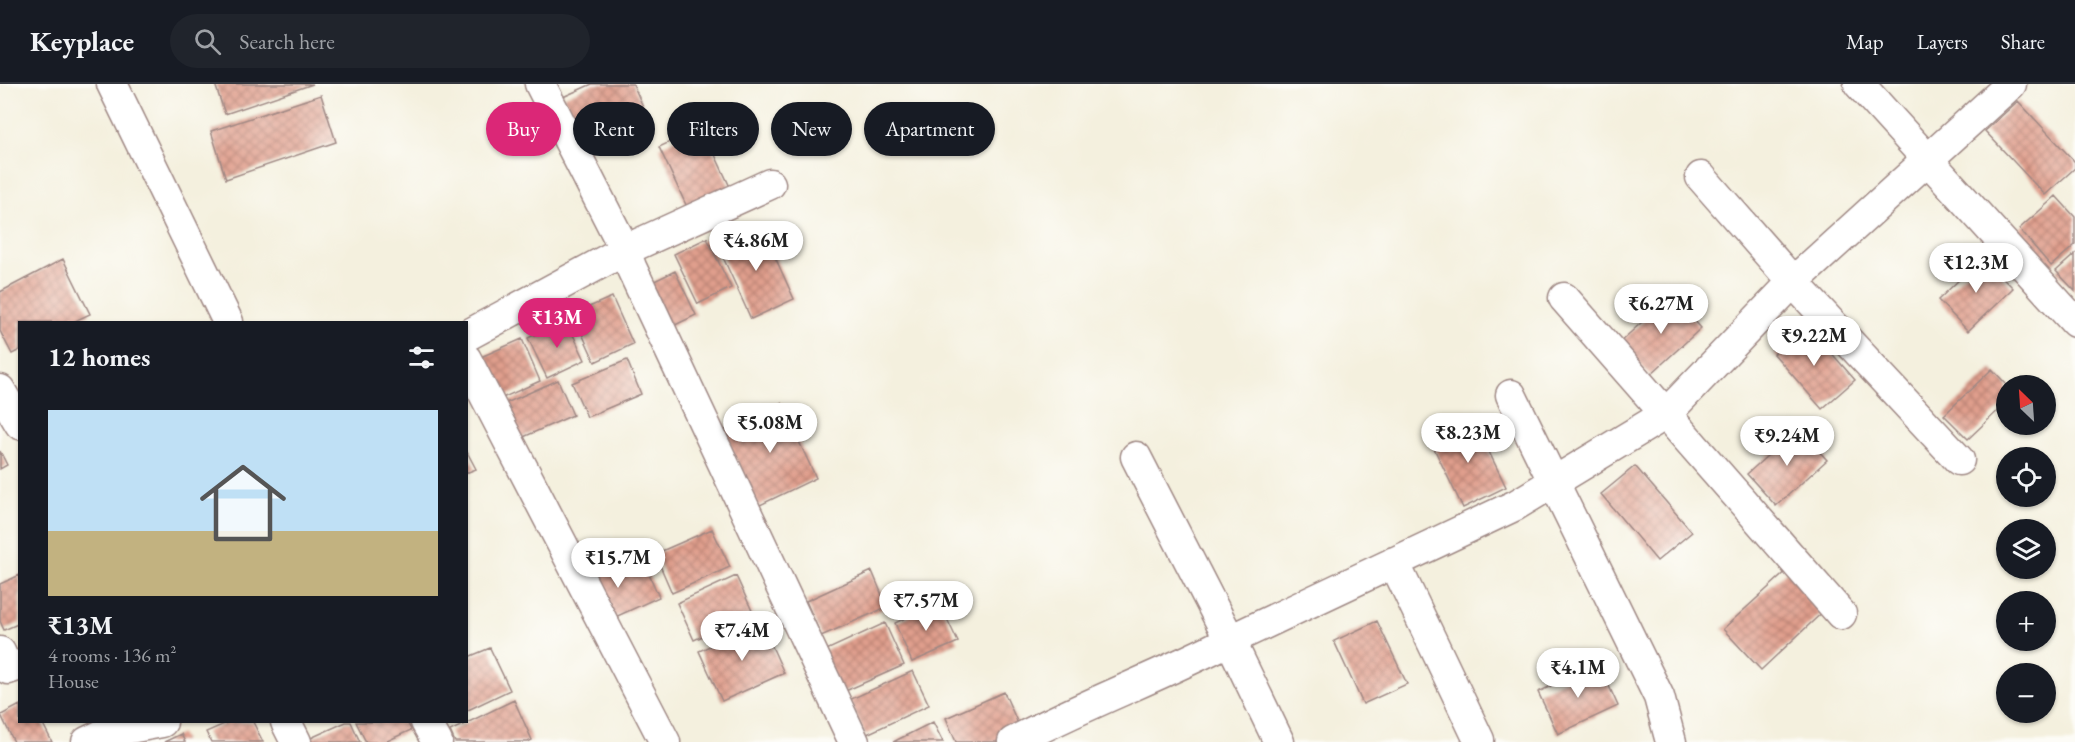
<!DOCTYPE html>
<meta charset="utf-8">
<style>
:root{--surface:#171b24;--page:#20242c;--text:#f1f3f6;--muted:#9ea1a6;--line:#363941;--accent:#db2777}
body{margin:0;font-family:"EB Garamond",serif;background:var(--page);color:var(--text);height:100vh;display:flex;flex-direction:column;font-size:22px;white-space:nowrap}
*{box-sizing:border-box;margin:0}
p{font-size:20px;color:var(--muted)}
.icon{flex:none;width:33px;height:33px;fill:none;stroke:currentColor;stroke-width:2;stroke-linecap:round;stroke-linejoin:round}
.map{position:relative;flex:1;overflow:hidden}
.side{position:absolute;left:18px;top:237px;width:450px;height:402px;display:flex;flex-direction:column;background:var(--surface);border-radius:0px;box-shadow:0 2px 4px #0004}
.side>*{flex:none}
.top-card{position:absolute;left:486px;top:18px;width:570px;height:54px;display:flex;gap:12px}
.needle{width:39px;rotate:335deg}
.buttons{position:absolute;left:1996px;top:291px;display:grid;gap:12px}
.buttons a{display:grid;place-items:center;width:60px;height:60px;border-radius:50%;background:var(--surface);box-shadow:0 2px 4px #0004;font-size:30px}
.price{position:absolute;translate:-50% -51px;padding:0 14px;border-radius:21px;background:#fff;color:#222;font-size:20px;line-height:39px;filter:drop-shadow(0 2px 3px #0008)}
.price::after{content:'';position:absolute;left:50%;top:36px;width:18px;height:14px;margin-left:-9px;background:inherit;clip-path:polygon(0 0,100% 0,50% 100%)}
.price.on{background:var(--accent);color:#fff}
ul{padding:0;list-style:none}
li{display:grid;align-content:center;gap:12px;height:318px;padding:0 30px}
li+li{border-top:2px solid var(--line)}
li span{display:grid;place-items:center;height:186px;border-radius:0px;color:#555}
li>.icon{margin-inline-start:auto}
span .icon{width:108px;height:108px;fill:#fffc;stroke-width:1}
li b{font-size:26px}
h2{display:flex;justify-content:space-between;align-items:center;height:72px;padding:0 30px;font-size:26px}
.tag{padding:0 21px;border-radius:27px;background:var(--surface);box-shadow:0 2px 4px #0004;font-size:21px;line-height:54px}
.tag.on{background:var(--accent);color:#fff}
header{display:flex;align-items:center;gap:36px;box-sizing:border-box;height:84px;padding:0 30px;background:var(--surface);border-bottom:2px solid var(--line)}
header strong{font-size:28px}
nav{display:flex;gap:33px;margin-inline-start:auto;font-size:21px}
.search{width:420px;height:54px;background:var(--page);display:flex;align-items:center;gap:15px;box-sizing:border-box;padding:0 21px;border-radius:33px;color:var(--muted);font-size:22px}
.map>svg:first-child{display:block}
</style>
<header>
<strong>Keyplace</strong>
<div class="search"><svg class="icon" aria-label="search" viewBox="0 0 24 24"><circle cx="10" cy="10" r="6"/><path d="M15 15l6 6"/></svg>Search here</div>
<nav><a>Map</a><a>Layers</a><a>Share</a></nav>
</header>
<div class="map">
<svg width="2075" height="658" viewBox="0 0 2075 658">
<defs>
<pattern id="building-cross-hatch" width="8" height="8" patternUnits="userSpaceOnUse" patternTransform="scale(1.5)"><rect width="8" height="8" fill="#e09f8d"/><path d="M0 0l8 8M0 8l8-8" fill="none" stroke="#b88173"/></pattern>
</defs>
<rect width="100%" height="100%" fill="#fdfcf7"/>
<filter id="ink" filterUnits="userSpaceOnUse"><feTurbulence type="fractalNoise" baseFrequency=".0167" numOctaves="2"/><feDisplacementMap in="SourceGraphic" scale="12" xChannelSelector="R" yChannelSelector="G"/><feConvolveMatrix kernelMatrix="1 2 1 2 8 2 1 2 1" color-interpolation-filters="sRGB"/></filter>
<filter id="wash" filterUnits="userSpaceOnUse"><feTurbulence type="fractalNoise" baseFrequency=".008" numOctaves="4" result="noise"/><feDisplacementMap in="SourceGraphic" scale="24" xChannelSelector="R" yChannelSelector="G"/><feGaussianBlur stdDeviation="1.35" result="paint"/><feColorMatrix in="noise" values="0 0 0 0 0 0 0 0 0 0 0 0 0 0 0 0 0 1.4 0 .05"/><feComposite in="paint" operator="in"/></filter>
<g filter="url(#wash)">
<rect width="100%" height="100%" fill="#f4f0de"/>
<g id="blocks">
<path fill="url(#building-cross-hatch)" d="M215 0H313L225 30Z
M592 0H633L647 32 584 60 563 13Z
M321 11 336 58 226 95 211 47Z
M2018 17 2075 78V84L2045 111 1985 47Z
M702 43 730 103 687 123 659 63Z
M2056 112 2075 133V161L2051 182 2019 145Z
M760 140 794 215 751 235 717 160Z
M707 154 731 204 698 220 674 170Z
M2075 170V207L2056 187Z
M1983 173 2013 204 1968 247 1938 216Z
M63 175 90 230 73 238H20V266L12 270 0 247V208Z
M675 187 696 231 667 245 646 201Z
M1672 211 1701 244 1650 291 1620 258Z
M612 213 633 260 595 278 573 230Z
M566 236 585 276 547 294 528 254Z
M1807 241 1855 296 1822 325 1774 270Z
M522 255 540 297 500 315 481 273Z
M627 276 641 310 587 333 572 299Z
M1992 285 2007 301V318L1968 355 1944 331Z
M558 296 573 331 519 355 504 320Z
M781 319 816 394 758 422 723 347Z
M1473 335 1506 403 1463 424 1430 356Z
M1798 344 1827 376 1776 422 1747 390Z
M466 366 476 385 466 389Z
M0 367 7 381 0 385Z
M1635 382 1692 448 1657 477 1601 410Z
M712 445 730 483 672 509 655 470Z
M639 468 659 513 598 541 578 496Z
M1791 483 1828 523 1761 586 1723 545Z
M872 487 887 523 821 552 806 517Z
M20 491V539L4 546 0 537V500Z
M736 492 753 529 694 556 677 519Z
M939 518 958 558 912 578 895 539Z
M1377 537 1407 600 1363 620 1334 557Z
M761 538 784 589 722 617 699 567Z
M885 539 904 581 841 609 822 568Z
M490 564 510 606 466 627V574Z
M1599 580 1618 622 1558 650 1538 608Z
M913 587 929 621 865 651 849 616Z
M1004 608 1023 651 1008 658H956L946 634Z
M514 616 532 656 528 658H455L450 647Z
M20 621V638H42L52 658H14L1 631Z
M229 638H253L263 658H211L206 648Z
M346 638H351L360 658H302Z
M356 638H407L411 646 385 658H366Z
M933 638 943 658H893Z
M181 650 185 658H164Z"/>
</g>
</g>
<g filter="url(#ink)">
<use href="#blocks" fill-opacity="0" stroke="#9f8884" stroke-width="1.5"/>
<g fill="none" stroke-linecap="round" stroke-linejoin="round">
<defs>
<path id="minor" d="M112 0 228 238
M540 0 625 166 631 183 854 658
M1859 0 2075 238
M1701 93 1793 198 1959 376
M1564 214 1841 530
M466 252 625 166 770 100
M466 275 665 658
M0 306 20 340
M1511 311 1659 613 1671 658
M1136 373 1230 556 1279 658
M1394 478 1479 656
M0 568 8 585 20 581
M286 638 296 658
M426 638 437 658
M87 658 108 648 162 638
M1013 658C1084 620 1159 593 1230 556L1516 421 1666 330 1793 198 2011 0"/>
</defs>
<use href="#minor" stroke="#9f8884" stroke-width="33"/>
<use href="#minor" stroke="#fff" stroke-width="30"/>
</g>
</g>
</svg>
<div class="buttons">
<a><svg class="needle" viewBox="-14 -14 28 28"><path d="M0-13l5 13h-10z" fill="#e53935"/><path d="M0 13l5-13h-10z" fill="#9ea1a6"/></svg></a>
<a><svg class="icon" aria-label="locate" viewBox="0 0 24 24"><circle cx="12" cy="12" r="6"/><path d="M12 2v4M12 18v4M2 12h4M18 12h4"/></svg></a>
<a><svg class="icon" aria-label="layers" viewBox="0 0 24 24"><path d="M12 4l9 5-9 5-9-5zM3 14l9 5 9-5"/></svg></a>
<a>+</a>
<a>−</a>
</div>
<b class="price" style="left:756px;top:188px">₹4.86M</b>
<b class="price" style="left:1976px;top:210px">₹12.3M</b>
<b class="price" style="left:1661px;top:251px">₹6.27M</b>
<b class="price on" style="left:557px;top:265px">₹13M</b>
<b class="price" style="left:1814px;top:283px">₹9.22M</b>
<b class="price" style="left:770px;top:370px">₹5.08M</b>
<b class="price" style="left:1468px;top:380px">₹8.23M</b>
<b class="price" style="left:1787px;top:383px">₹9.24M</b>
<b class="price" style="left:618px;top:505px">₹15.7M</b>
<b class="price" style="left:926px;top:548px">₹7.57M</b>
<b class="price" style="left:742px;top:578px">₹7.4M</b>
<b class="price" style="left:1578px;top:615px">₹4.1M</b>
<div class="top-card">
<a class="tag on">Buy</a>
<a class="tag">Rent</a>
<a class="tag">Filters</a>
<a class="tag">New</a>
<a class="tag">Apartment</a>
</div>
<section class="side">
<h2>12 homes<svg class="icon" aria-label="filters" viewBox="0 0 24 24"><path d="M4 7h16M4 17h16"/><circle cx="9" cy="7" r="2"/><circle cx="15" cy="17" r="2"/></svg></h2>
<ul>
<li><span style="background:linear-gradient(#bfe0f5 65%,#c2b280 0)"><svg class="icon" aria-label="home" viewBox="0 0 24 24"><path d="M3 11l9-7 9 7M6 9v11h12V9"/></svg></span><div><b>₹13M</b><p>4 rooms · 136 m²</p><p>House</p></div></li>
</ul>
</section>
</div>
